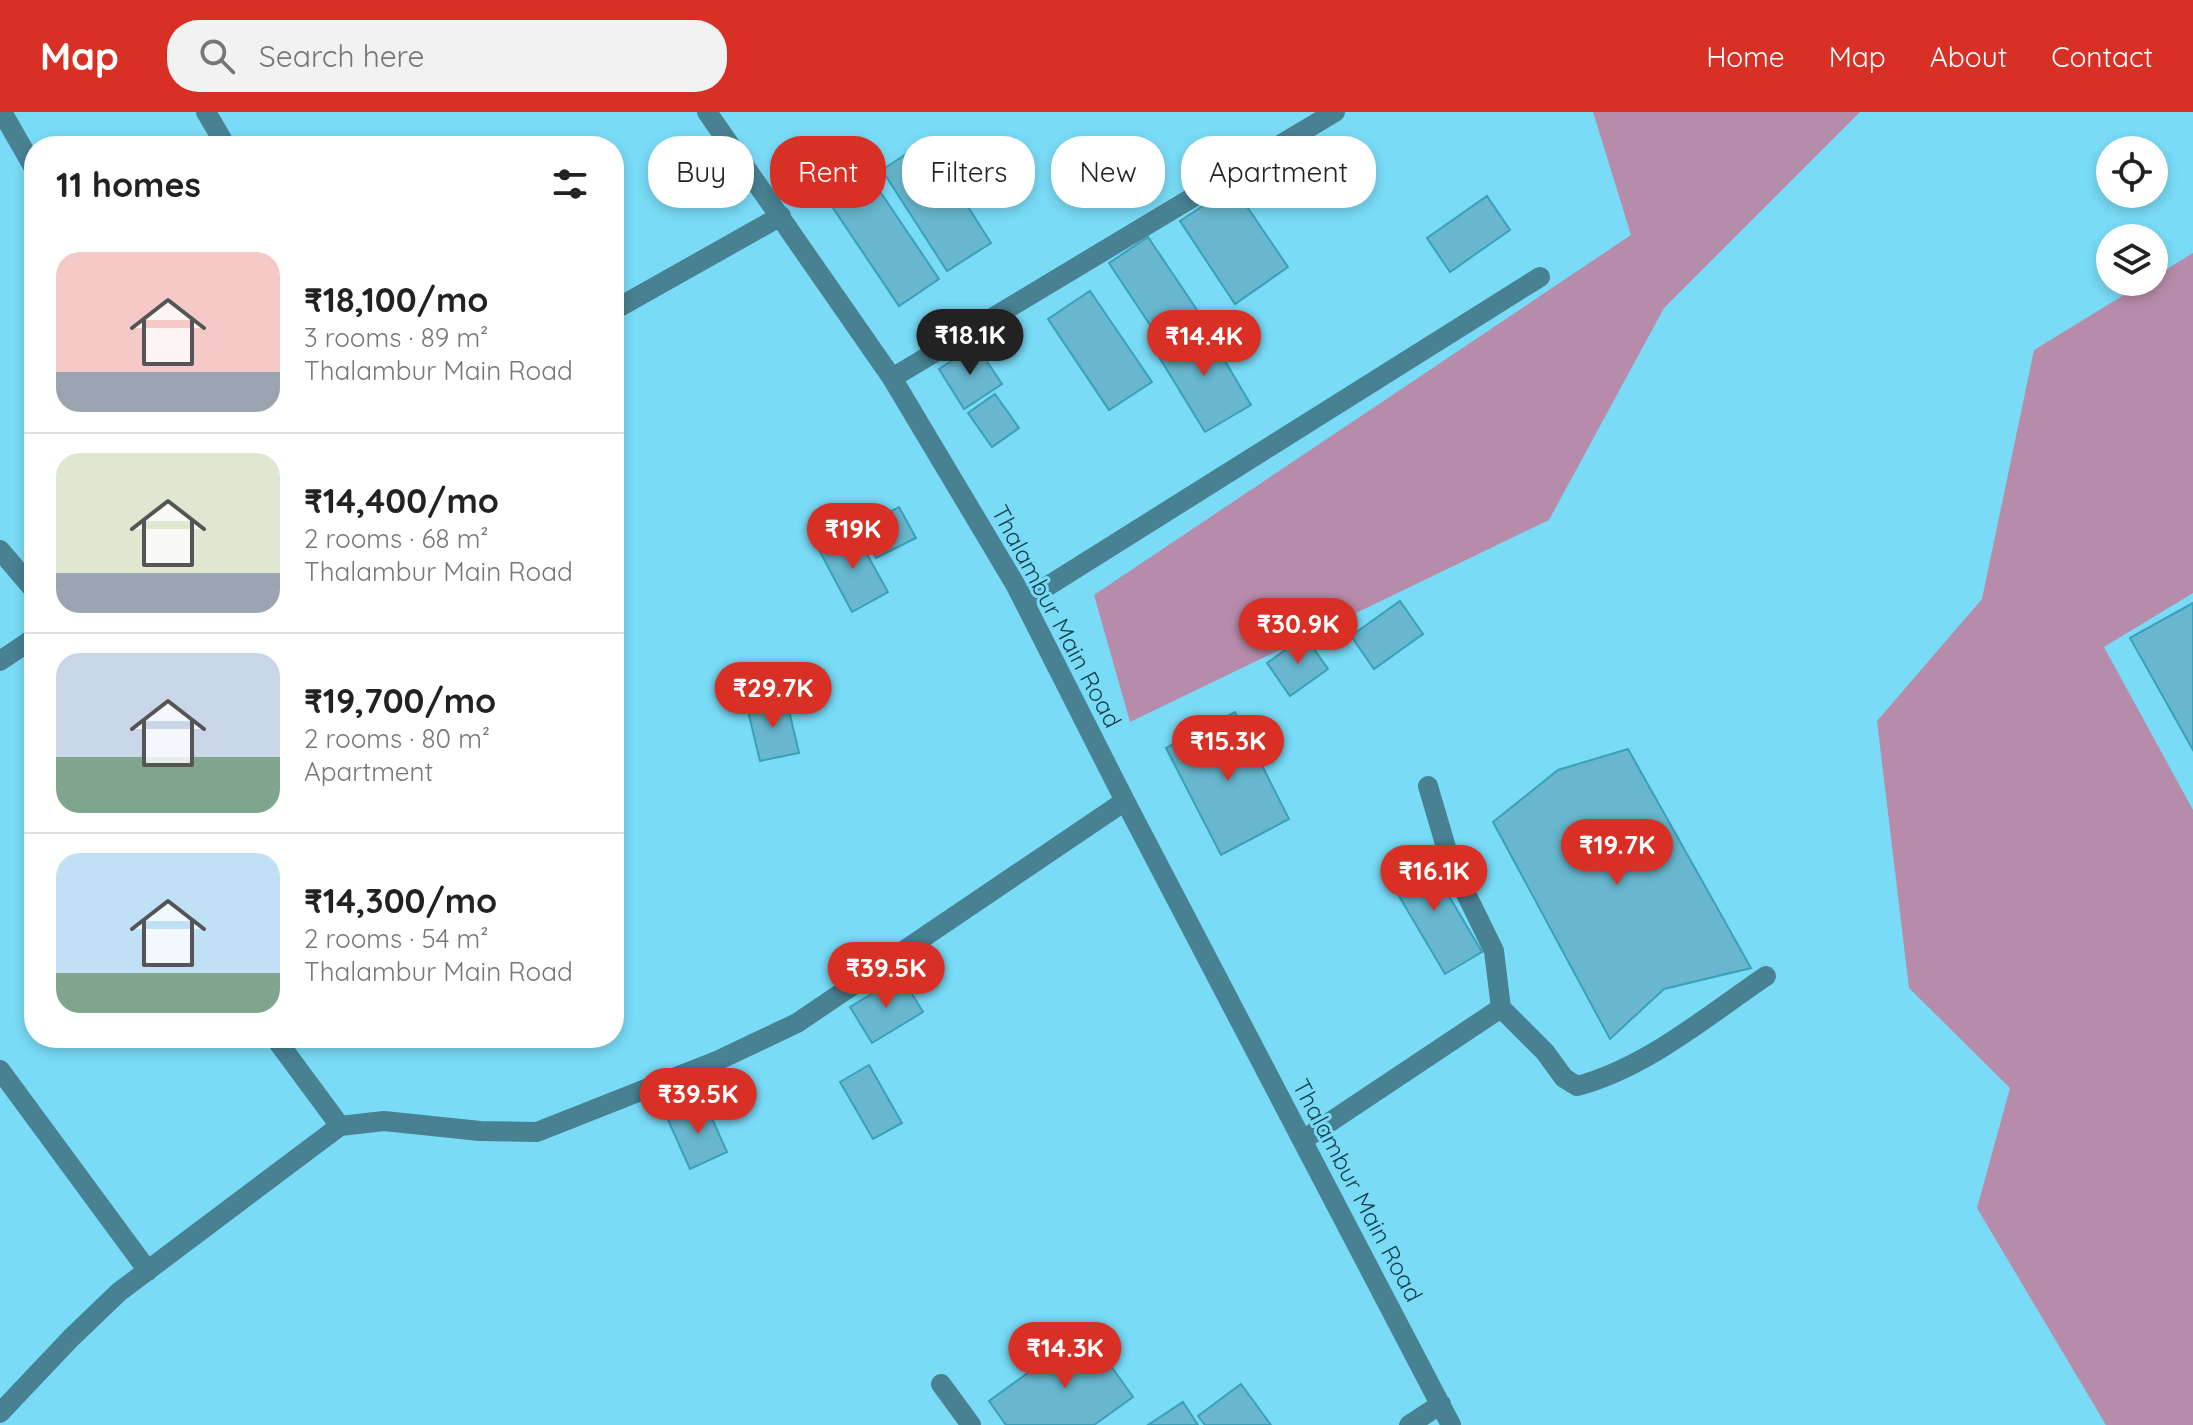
<!DOCTYPE html>
<meta charset="utf-8">
<style>
:root{--surface:#fff;--page:#f2f2f2;--text:#222;--muted:#767676;--line:#e0e0e0;--accent:#d93025}
body{margin:0;font-family:Quicksand,sans-serif;background:var(--page);color:var(--text);height:100vh;display:flex;flex-direction:column;font-size:30px;white-space:nowrap}
*{box-sizing:border-box;margin:0}
p{font-size:26px;color:var(--muted)}
.icon{flex:none;width:44px;height:44px;fill:none;stroke:currentColor;stroke-width:2;stroke-linecap:round;stroke-linejoin:round}
.map{position:relative;flex:1;overflow:hidden}
.details{position:absolute;left:24px;top:24px;width:600px;height:912px;display:flex;flex-direction:column;background:var(--surface);border-radius:32px;box-shadow:0 4px 12px #0003}
.details>*{flex:none}
.banner{position:absolute;left:648px;top:24px;width:760px;height:72px;display:flex;gap:16px}
.fabs{position:absolute;left:2096px;top:24px;display:grid;gap:16px}
.fabs a{display:grid;place-items:center;width:72px;height:72px;border-radius:50%;background:var(--surface);box-shadow:0 4px 12px #0003;font-size:40px}
.price{position:absolute;translate:-50% -68px;padding:0 18px;border-radius:28px;background:var(--accent);color:#fff;font-size:26px;line-height:52px;filter:drop-shadow(0 2px 4px #0008)}
.price::after{content:'';position:absolute;left:50%;top:48px;width:24px;height:18px;margin-left:-12px;background:inherit;clip-path:polygon(0 0,100% 0,50% 100%)}
.price.current{background:#222;color:#fff}
ul{padding:0;list-style:none}
li{display:flex;align-items:center;gap:24px;height:200px;padding:0 32px}
li+li{border-top:2px solid var(--line)}
li span{display:grid;place-items:center;flex:none;width:224px;height:160px;border-radius:24px;color:#555}
li>.icon{margin-inline-start:auto}
span .icon{width:96px;height:96px;fill:#fffc;stroke-width:1}
li b{font-size:34px}
h2{display:flex;justify-content:space-between;align-items:center;height:96px;padding:0 32px;font-size:34px}
.tag{padding:0 28px;border-radius:32px;background:var(--surface);box-shadow:0 4px 12px #0003;font-size:28px;line-height:72px}
.tag.current{background:var(--accent);color:#fff}
header{display:flex;align-items:center;gap:48px;box-sizing:border-box;height:112px;padding:0 40px;background:var(--accent);color:#fff}
header strong{font-size:38px}
nav{display:flex;gap:44px;margin-inline-start:auto;font-size:28px}
.search{width:560px;height:72px;background:var(--page);display:flex;align-items:center;gap:20px;box-sizing:border-box;padding:0 28px;border-radius:32px;color:var(--muted);font-size:30px}
.map>svg:first-child{display:block}
</style>
<header>
<strong>Map</strong>
<div class="search"><svg class="icon" aria-label="search" viewBox="0 0 24 24"><circle cx="10" cy="10" r="6"/><path d="M15 15l6 6"/></svg>Search here</div>
<nav><a>Home</a><a>Map</a><a>About</a><a>Contact</a></nav>
</header>
<div class="map">
<svg width="2193" height="1313" viewBox="0 0 2193 1313">
<rect width="100%" height="100%" fill="#79dbf6"/>
<path fill="#b78caa" d="M1593 0H1860L1664 196 1549 408 1130 610 1094 483 1631 123Z
M2193 141V481L2104 535 2193 698V1313H2106L1977 1096 2010 976 1909 876 1877 609 1982 487 2034 238 2145 170H2154V165Z"/>
<path fill="#68b7ce" stroke="#3aa0ba" stroke-width="2" d="M926 29 991 131 947 159 882 58Z
M873 69 939 167 899 194 833 96Z
M1233 74 1288 155 1235 192 1180 109Z
M1487 84 1510 118 1450 160 1427 126Z
M1148 125 1201 204 1162 231 1109 151Z
M1090 179 1152 270 1109 298 1048 207Z
M1203 212 1251 293 1205 320 1156 240Z
M976 233 1002 272 964 297 939 257Z
M995 282 1019 316 992 335 968 301Z
M899 395 916 426 876 446 860 415Z
M854 419 888 480 852 500 819 438Z
M1400 489 1423 522 1374 557 1351 524Z
M2193 491V638L2130 526Z
M1305 524 1328 557 1290 584 1267 551Z
M786 586 799 641 760 649 747 595Z
M1235 600 1289 707 1221 743 1166 636Z
M1628 637 1751 856 1664 877 1610 927 1493 710 1558 658Z
M1423 740 1482 840 1445 862 1386 762Z
M901 864 923 900 872 931 850 895Z
M869 953 902 1011 873 1027 840 970Z
M705 991 727 1040 690 1057 668 1008Z
M1086 1219 1133 1285 1094 1313H1006L989 1289Z
M1241 1272 1271 1313H1205L1198 1304Z
M1183 1290 1198 1313H1148Z"/>
<g fill="none" stroke-linecap="round" stroke-linejoin="round">
<path stroke="#488192" stroke-width="20" d="M2 0 34 56
M206 0 226 34
M707 0 892 266 1015 472 1125 689 1451 1313
M614 198 781 104
M892 266 1335 0
M0 438 34 478
M1024 489 1540 165
M0 549 34 526
M1428 674 1450 749 1494 839 1501 896
M275 926 340 1014
M0 958 148 1159
M1303 1028 1501 896 1545 940 1564 966 1577 974C1646 956 1707 904 1766 864
M941 1272 971 1313
M0 1301 71 1226 119 1180 340 1014 384 1009 480 1019 537 1020 719 948 797 911 1125 689
M1409 1313 1441 1292"/>
</g>
<g text-anchor="middle" dominant-baseline="central" stroke-width="6" stroke-linejoin="round" paint-order="stroke">
<g font-size="24" fill="#153f4a" stroke="#79dbf6">
<text transform="translate(1057 504) rotate(62)">Thalambur Main Road</text>
<text transform="translate(1358 1078) rotate(62)">Thalambur Main Road</text>
</g>
</g>
</svg>
<div class="fabs">
<a><svg class="icon" aria-label="locate" viewBox="0 0 24 24"><circle cx="12" cy="12" r="6"/><path d="M12 2v4M12 18v4M2 12h4M18 12h4"/></svg></a>
<a><svg class="icon" aria-label="layers" viewBox="0 0 24 24"><path d="M12 4l9 5-9 5-9-5zM3 14l9 5 9-5"/></svg></a>
</div>
<b class="price current" style="left:970px;top:265px">₹18.1K</b>
<b class="price" style="left:1204px;top:266px">₹14.4K</b>
<b class="price" style="left:853px;top:459px">₹19K</b>
<b class="price" style="left:1298px;top:554px">₹30.9K</b>
<b class="price" style="left:773px;top:618px">₹29.7K</b>
<b class="price" style="left:1228px;top:671px">₹15.3K</b>
<b class="price" style="left:1617px;top:775px">₹19.7K</b>
<b class="price" style="left:1434px;top:801px">₹16.1K</b>
<b class="price" style="left:886px;top:898px">₹39.5K</b>
<b class="price" style="left:698px;top:1024px">₹39.5K</b>
<b class="price" style="left:1065px;top:1278px">₹14.3K</b>
<div class="banner">
<a class="tag">Buy</a>
<a class="tag current">Rent</a>
<a class="tag">Filters</a>
<a class="tag">New</a>
<a class="tag">Apartment</a>
</div>
<section class="details">
<h2>11 homes<svg class="icon" aria-label="filters" viewBox="0 0 24 24"><path d="M4 7h16M4 17h16"/><circle cx="9" cy="7" r="2"/><circle cx="15" cy="17" r="2"/></svg></h2>
<ul>
<li><span style="background:linear-gradient(#f6c9c9 75%,#9aa5b1 0)"><svg class="icon" aria-label="home" viewBox="0 0 24 24"><path d="M3 11l9-7 9 7M6 9v11h12V9"/></svg></span><div><b>₹18,100/mo</b><p>3 rooms · 89 m²</p><p>Thalambur Main Road</p></div></li>
<li><span style="background:linear-gradient(#dfe7d0 75%,#9aa5b1 0)"><svg class="icon" aria-label="home" viewBox="0 0 24 24"><path d="M3 11l9-7 9 7M6 9v11h12V9"/></svg></span><div><b>₹14,400/mo</b><p>2 rooms · 68 m²</p><p>Thalambur Main Road</p></div></li>
<li><span style="background:linear-gradient(#c9d6e8 65%,#7fa58c 0)"><svg class="icon" aria-label="home" viewBox="0 0 24 24"><path d="M3 11l9-7 9 7M6 9v11h12V9"/></svg></span><div><b>₹19,700/mo</b><p>2 rooms · 80 m²</p><p>Apartment</p></div></li>
<li><span style="background:linear-gradient(#bfe0f5 75%,#7fa58c 0)"><svg class="icon" aria-label="home" viewBox="0 0 24 24"><path d="M3 11l9-7 9 7M6 9v11h12V9"/></svg></span><div><b>₹14,300/mo</b><p>2 rooms · 54 m²</p><p>Thalambur Main Road</p></div></li>
</ul>
</section>
</div>
